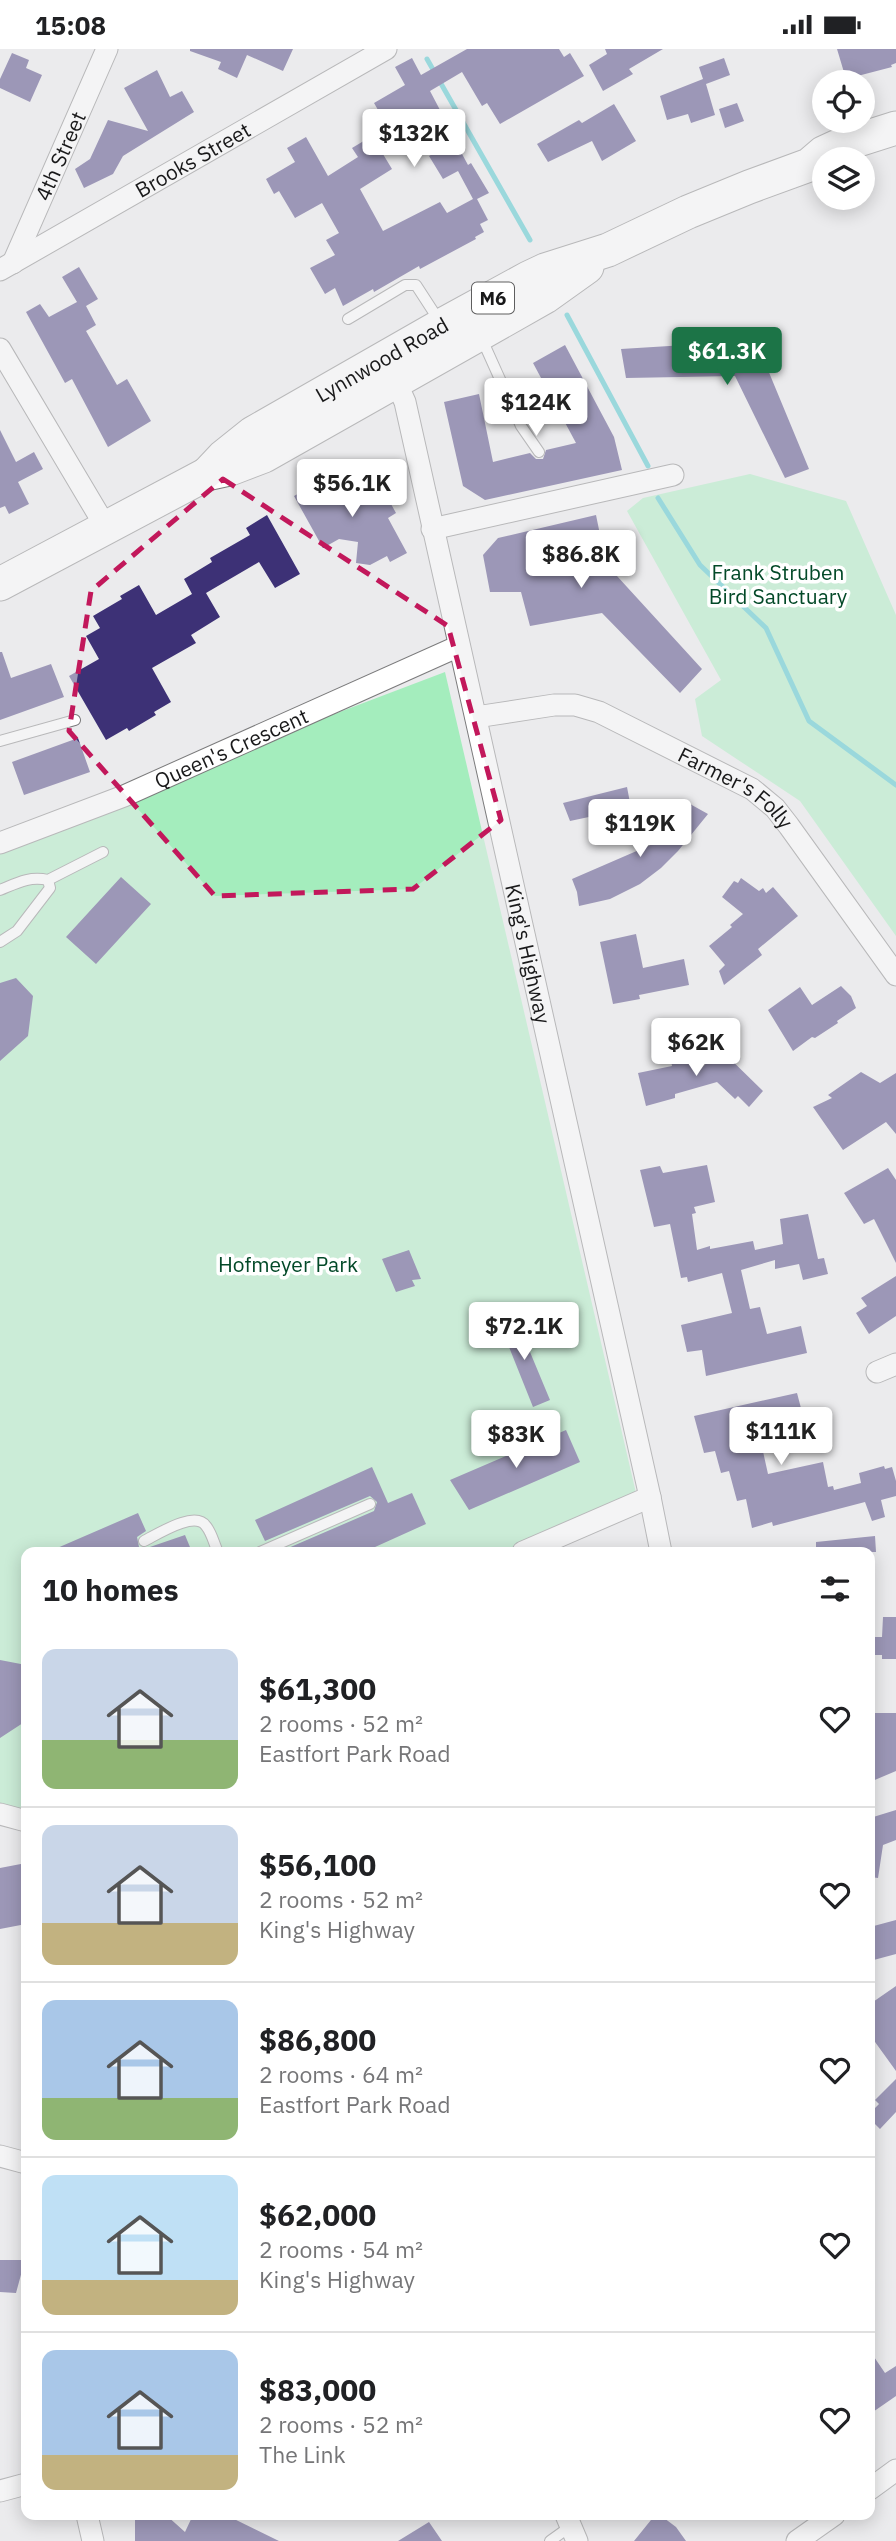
<!DOCTYPE html>
<meta charset="utf-8">
<style>
:root{--surface:#fff;--page:#f2f2f2;--text:#202124;--muted:#757577;--line:#e0e0e0;--accent:#1c7447}
body{margin:0;font-family:"IBM Plex Sans",sans-serif;background:var(--page);color:var(--text);height:100vh;display:flex;flex-direction:column;font-size:26px;white-space:nowrap}
*{box-sizing:border-box;margin:0}
p{font-size:23px;color:var(--muted)}
.icon{flex:none;width:38px;height:38px;fill:none;stroke:currentColor;stroke-width:2;stroke-linecap:round;stroke-linejoin:round}
.map{position:relative;flex:1;overflow:hidden}
.panel{position:absolute;left:21px;top:1498px;width:854px;height:973px;display:flex;flex-direction:column;background:var(--surface);border-radius:14px;box-shadow:0 4px 18px #0003}
.panel>*{flex:none}
.buttons{position:absolute;left:812px;top:21px;display:grid;gap:14px}
.buttons a{display:grid;place-items:center;width:63px;height:63px;border-radius:50%;background:var(--surface);box-shadow:0 4px 18px #0003;font-size:35px}
.price{position:absolute;translate:-50% -60px;padding:0 16px;border-radius:7px;background:#fff;color:#222;font-size:23px;line-height:46px;filter:drop-shadow(0 2px 4px #0008)}
.price::after{content:'';position:absolute;left:50%;top:42px;width:21px;height:16px;margin-left:-10px;background:inherit;clip-path:polygon(0 0,100% 0,50% 100%)}
.price.on{background:var(--accent);color:#fff}
ul{padding:0;list-style:none}
li{display:flex;align-items:center;gap:21px;height:175px;padding:0 21px}
li+li{border-top:2px solid var(--line)}
li span{display:grid;place-items:center;flex:none;width:196px;height:140px;border-radius:14px;color:#555}
li>.icon{margin-inline-start:auto}
span .icon{width:84px;height:84px;fill:#fffc;stroke-width:1}
li b{font-size:30px}
h2{display:flex;justify-content:space-between;align-items:center;height:84px;padding:0 21px;font-size:30px}
.status{display:flex;justify-content:space-between;align-items:center;height:49px;padding:0 35px;background:var(--surface);direction:ltr}
.status svg{height:19px;fill:currentColor}
.map>svg:first-child{display:block}
</style>
<div class="status"><b>15:08</b><svg viewBox="0 0 49 12"><path d="M0 12V9h3v3zM5 12V6h3v6zM10 12V3h3v9zM15 12V0h3v12zM26 1h20v11H26zM47 4h2v5h-2z"/></svg></div>
<div class="map">
<svg width="896" height="2492" viewBox="0 0 896 2492">
<rect width="100%" height="100%" fill="#ebebed"/>
<path fill="#a4edbd" d="M750 425 846 452 896 566V887L800 752 702 687 695 650 721 631 627 462 643 449Z
M445 623 636 1444 509 1503H26V1773L0 1767V792Z"/>
<g fill="none" stroke-linecap="round" stroke-linejoin="round">
<path stroke="#38c1c8" stroke-width="5" d="M427 10 530 191
M567 266 648 417
M658 449 700 516 766 579 809 672 896 736"/>
</g>
<path fill="#3d3176" d="M190 0H293L283 22 247 6 237 29 218 20 221 13 190 2Z
M467 0H559L564 8 570 4 584 27 500 75 487 54 482 57 462 23 430 42 440 61 430 66 448 96 455 92 468 116 471 114 489 144 477 150 488 171 480 175 484 183 475 188 476 190 420 220 419 217 374 243 373 240 343 257 335 239 325 245 310 219 335 206 326 191 339 184 322 154 295 169 279 142 274 145 266 130 295 113 287 99 306 88 328 127 358 108 352 99 372 87 392 120 360 140 383 182 440 153 447 164 473 150 458 122 443 130 429 107 436 103 423 79 412 76 393 87 374 54 405 36 395 18 412 9 421 26Z
M605 0H663L629 20 633 25 603 42 589 16 607 5Z
M837 0H896V14L891 16 892 18 846 30Z
M12 4 29 11 26 19 42 26 30 53 0 39V30Z
M724 9 730 26 706 35 715 66 691 74 688 65 667 71 660 47 703 30 699 18Z
M157 21 170 48 182 42 194 63 123 107 113 125 84 139 75 120 90 110 108 71 148 82 124 39Z
M737 54 744 72 725 79 719 60Z
M614 55 636 92 602 112 592 92 548 113 537 95 579 71 582 74Z
M79 218 98 250 86 257 96 276 86 282 117 336 127 330 151 372 108 398 72 330 65 334 26 263 40 255 49 268 77 253 62 228Z
M734 293 763 309 809 420 785 429 735 327 626 329 621 300Z
M565 296 614 388 622 421 485 451 463 437 444 353 479 345 493 413 530 404 536 410H543L546 401 576 394 533 314Z
M0 381 16 413 34 403 43 420 18 433 29 455 9 465 5 457 0 459Z
M332 426 343 427 342 436 360 441 366 445 381 437 396 464 388 469 407 504 390 513 387 507 370 516 356 514 358 493 339 490 323 499 294 447Z
M267 466 300 525 275 539 259 513 206 544 220 568 191 586 196 594 152 619 171 653 154 663 156 666 129 682 127 679 106 691 69 627 99 610 86 587 100 579 93 567 122 550 120 547 139 536 156 566 192 545 184 530 212 513 210 509 250 486 246 479Z
M596 466 606 515 702 620 680 644 602 564 530 577 521 543H490L483 506 498 489Z
M0 603H2L11 629 51 615 64 648 0 671Z
M78 689 90 723 24 746 12 713Z
M627 738 631 759 570 772 563 754Z
M681 750 708 765 678 802 661 819 640 835 610 850 579 857 577 843 572 830 662 791 658 777 669 767Z
M121 828 151 855 96 915 66 888Z
M741 829 759 842 763 839 766 844 773 838 798 867 758 900 762 906 724 936 719 922 725 916 709 897 732 878 730 876 743 865 722 848 734 832 738 834Z
M636 885 643 919 684 910 689 936 639 946 640 950 613 955 600 893Z
M16 929 33 947 28 987 0 1012V934Z
M841 937 851 947 856 959 837 972 838 974 815 989 812 988 793 1002 768 961 800 938 812 956Z
M691 995 697 1024 720 1000 763 1042 749 1058 738 1047 735 1050 717 1033 675 1045V1049L646 1057 638 1024 672 1017 669 1000Z
M861 1023 880 1034 896 1024V1085L886 1073 843 1101 813 1058 832 1049 828 1046Z
M707 1116 715 1153 694 1158 696 1164 692 1165 697 1201 710 1197V1200L753 1192 755 1201 783 1195 780 1170 808 1165 818 1210 824 1209 828 1225 803 1231 799 1215 775 1220V1211L741 1221 750 1260 760 1258 767 1285 801 1277 807 1304 706 1327 702 1301 687 1303 681 1276 732 1264 722 1224 688 1233 687 1228 681 1229 670 1175 654 1178 640 1121 660 1117 663 1124Z
M888 1119 896 1131V1214L874 1170 864 1175 844 1144Z
M409 1201 421 1230 412 1231 415 1237 396 1243 382 1210Z
M896 1227V1267L869 1285 856 1264 867 1257 861 1249Z
M515 1267 550 1351 533 1358 499 1273Z
M797 1344 802 1363 796 1365 798 1373 774 1379 777 1393 762 1398 768 1425 823 1413 828 1438 833 1437 834 1441 861 1434 859 1424 884 1417 885 1420 892 1418 896 1432V1447L881 1451 885 1468 872 1472 865 1453 773 1477 772 1473 752 1479 746 1450 737 1452 729 1422 721 1424 715 1402 704 1404 694 1367Z
M566 1381 580 1413 469 1461 450 1431Z
M372 1418 388 1454 412 1444 426 1475 364 1503H279L374 1462 377 1453 370 1447 265 1492 255 1471Z
M138 1464 146 1482 137 1488 139 1498 147 1499 185 1486 192 1503H48Z
M875 1487 876 1503H816V1493Z
M883 1568H896V1610H882V1606H872L873 1588H882Z
M0 1611 26 1616V1672L0 1689Z
M870 1664H896V1722L870 1733Z
M896 1761V1791L883 1796 878 1829 870 1828V1769Z
M26 1814V1875L0 1880V1819Z
M896 1871V1905L870 1912V1878Z
M896 1937V2022L870 1986V1955Z
M896 2030V2063L880 2080 870 2070V2064L879 2055 875 2051Z
M0 2211H25L16 2244 0 2243Z
M870 2302 885 2324 896 2317V2347L870 2365Z
M135 2466H166L185 2483 193 2466H226L279 2492H135Z
M655 2466H660L676 2478 686 2492H634Z
M429 2473 442 2492H398Z"/>
<g fill="none" stroke-linecap="round" stroke-linejoin="round">
<defs>
<path id="service" d="M348 270 405 236H416L440 273
M481 288 521 377 539 403
M0 692 75 671
M48 831 103 803
M0 841C17 834 29 827 48 831L50 839 17 882 0 893
M144 1492C158 1485 195 1461 206 1477 212 1484 214 1495 218 1503
M260 1503 370 1455
M550 2492 571 2477"/>
<g id="minor">
<path id="s1" d="M13 214 107 0"/>
<path id="s2" d="M0 221 386 0"/>
<path d="M0 300 107 480"/>
<path id="s3" d="M392 324 405 353 650 1448 661 1503"/>
<path d="M432 480 673 426"/>
<path id="s4" d="M476 668 554 656H575L599 663 752 740 775 759 789 777 896 926"/>
<path id="s5" d="M0 794 124 747 459 597"/>
<path d="M877 1323 896 1315"/>
<path d="M523 1503 650 1448"/>
<path d="M0 1765 26 1772"/>
<path d="M0 2107 26 2114"/>
<path d="M870 2440 896 2421"/>
<path d="M0 2442 26 2435"/>
<path d="M87 2466 93 2492"/>
<path d="M566 2466 577 2492"/>
<path d="M797 2492 834 2466"/>
</g>
<g id="primary">
<path id="s6" d="M207 425 223 408 253 384 442 276 528 229 545 221 608 201 688 163 749 138 809 116 823 104 836 98 896 79"/>
<path d="M0 535 207 425 230 420 264 407 545 248 587 218"/>
</g>
</defs>
<use href="#service" stroke="#7b7b7c" stroke-width="12"/>
<use href="#minor" stroke="#7b7b7c" stroke-width="23"/>
<use href="#primary" stroke="#7b7b7c" stroke-width="35"/>
<use href="#service" stroke="#fff" stroke-width="10"/>
<use href="#minor" stroke="#fff" stroke-width="21"/>
<use href="#primary" stroke="#fff" stroke-width="33"/>
</g>
<path d="M0 0H896V2492H0ZM223 430 448 577 501 771 413 840 215 847 69 682 91 542Z" fill="#ebebed" fill-opacity=".55" fill-rule="evenodd"/>
<path fill="none" stroke="#c2185b" stroke-width="5" stroke-dasharray="14 9" stroke-linejoin="round" d="M223 430 448 577 501 771 413 840 215 847 69 682 91 542Z"/>
<g text-anchor="middle" dominant-baseline="central" stroke-width="7" stroke-linejoin="round" paint-order="stroke">
<rect fill="#fff" stroke="#5e5e5f" stroke-width="2" x="472" y="233.5" width="42" height="31" rx="5"/>
<g font-size="19" font-weight="bold" fill="#19191a">
<text x="493" y="249">M6</text>
</g>
<g font-size="21" fill="#19191a" stroke="#fff">
<text stroke="none"><textPath href="#s1" startOffset="117">4th Street</textPath></text>
<text stroke="none"><textPath href="#s2" startOffset="222">Brooks Street</textPath></text>
<text stroke="none"><textPath href="#s6" startOffset="210">Lynnwood Road</textPath></text>
<text stroke="none"><textPath href="#s5" startOffset="250">Queen's Crescent</textPath></text>
<text stroke="none"><textPath href="#s4" startOffset="282">Farmer's Folly</textPath></text>
<text stroke="none"><textPath href="#s3" startOffset="597">King's Highway</textPath></text>
</g>
<g font-size="21" fill="#034928" stroke="#fff">
<text x="778" y="523">Frank Struben<tspan x="778" dy="24">Bird Sanctuary</tspan></text>
<text x="288" y="1215">Hofmeyer Park</text>
</g>
</g>
</svg>
<div class="buttons">
<a><svg class="icon" aria-label="locate" viewBox="0 0 24 24"><circle cx="12" cy="12" r="6"/><path d="M12 2v4M12 18v4M2 12h4M18 12h4"/></svg></a>
<a><svg class="icon" aria-label="layers" viewBox="0 0 24 24"><path d="M12 4l9 5-9 5-9-5zM3 14l9 5 9-5"/></svg></a>
</div>
<b class="price" style="left:414px;top:120px">$132K</b>
<b class="price on" style="left:727px;top:338px">$61.3K</b>
<b class="price" style="left:536px;top:389px">$124K</b>
<b class="price" style="left:352px;top:470px">$56.1K</b>
<b class="price" style="left:581px;top:541px">$86.8K</b>
<b class="price" style="left:640px;top:810px">$119K</b>
<b class="price" style="left:696px;top:1029px">$62K</b>
<b class="price" style="left:524px;top:1313px">$72.1K</b>
<b class="price" style="left:781px;top:1418px">$111K</b>
<b class="price" style="left:516px;top:1421px">$83K</b>
<section class="panel">
<h2>10 homes<svg class="icon" aria-label="filters" viewBox="0 0 24 24"><path d="M4 7h16M4 17h16"/><circle cx="9" cy="7" r="2"/><circle cx="15" cy="17" r="2"/></svg></h2>
<ul>
<li><span style="background:linear-gradient(#c9d6e8 65%,#8fb573 0)"><svg class="icon" aria-label="home" viewBox="0 0 24 24"><path d="M3 11l9-7 9 7M6 9v11h12V9"/></svg></span><div><b>$61,300</b><p>2 rooms · 52 m²</p><p>Eastfort Park Road</p></div><svg class="icon" aria-label="heart" viewBox="0 0 24 24"><path d="M12 20l-8-8c-3-5 5-10 8-4 3-6 11-1 8 4z"/></svg></li>
<li><span style="background:linear-gradient(#c9d6e8 70%,#c2b280 0)"><svg class="icon" aria-label="home" viewBox="0 0 24 24"><path d="M3 11l9-7 9 7M6 9v11h12V9"/></svg></span><div><b>$56,100</b><p>2 rooms · 52 m²</p><p>King's Highway</p></div><svg class="icon" aria-label="heart" viewBox="0 0 24 24"><path d="M12 20l-8-8c-3-5 5-10 8-4 3-6 11-1 8 4z"/></svg></li>
<li><span style="background:linear-gradient(#a9c7e8 70%,#8fb573 0)"><svg class="icon" aria-label="home" viewBox="0 0 24 24"><path d="M3 11l9-7 9 7M6 9v11h12V9"/></svg></span><div><b>$86,800</b><p>2 rooms · 64 m²</p><p>Eastfort Park Road</p></div><svg class="icon" aria-label="heart" viewBox="0 0 24 24"><path d="M12 20l-8-8c-3-5 5-10 8-4 3-6 11-1 8 4z"/></svg></li>
<li><span style="background:linear-gradient(#bfe0f5 75%,#c2b280 0)"><svg class="icon" aria-label="home" viewBox="0 0 24 24"><path d="M3 11l9-7 9 7M6 9v11h12V9"/></svg></span><div><b>$62,000</b><p>2 rooms · 54 m²</p><p>King's Highway</p></div><svg class="icon" aria-label="heart" viewBox="0 0 24 24"><path d="M12 20l-8-8c-3-5 5-10 8-4 3-6 11-1 8 4z"/></svg></li>
<li><span style="background:linear-gradient(#a9c7e8 75%,#c2b280 0)"><svg class="icon" aria-label="home" viewBox="0 0 24 24"><path d="M3 11l9-7 9 7M6 9v11h12V9"/></svg></span><div><b>$83,000</b><p>2 rooms · 52 m²</p><p>The Link</p></div><svg class="icon" aria-label="heart" viewBox="0 0 24 24"><path d="M12 20l-8-8c-3-5 5-10 8-4 3-6 11-1 8 4z"/></svg></li>
</ul>
</section>
</div>
